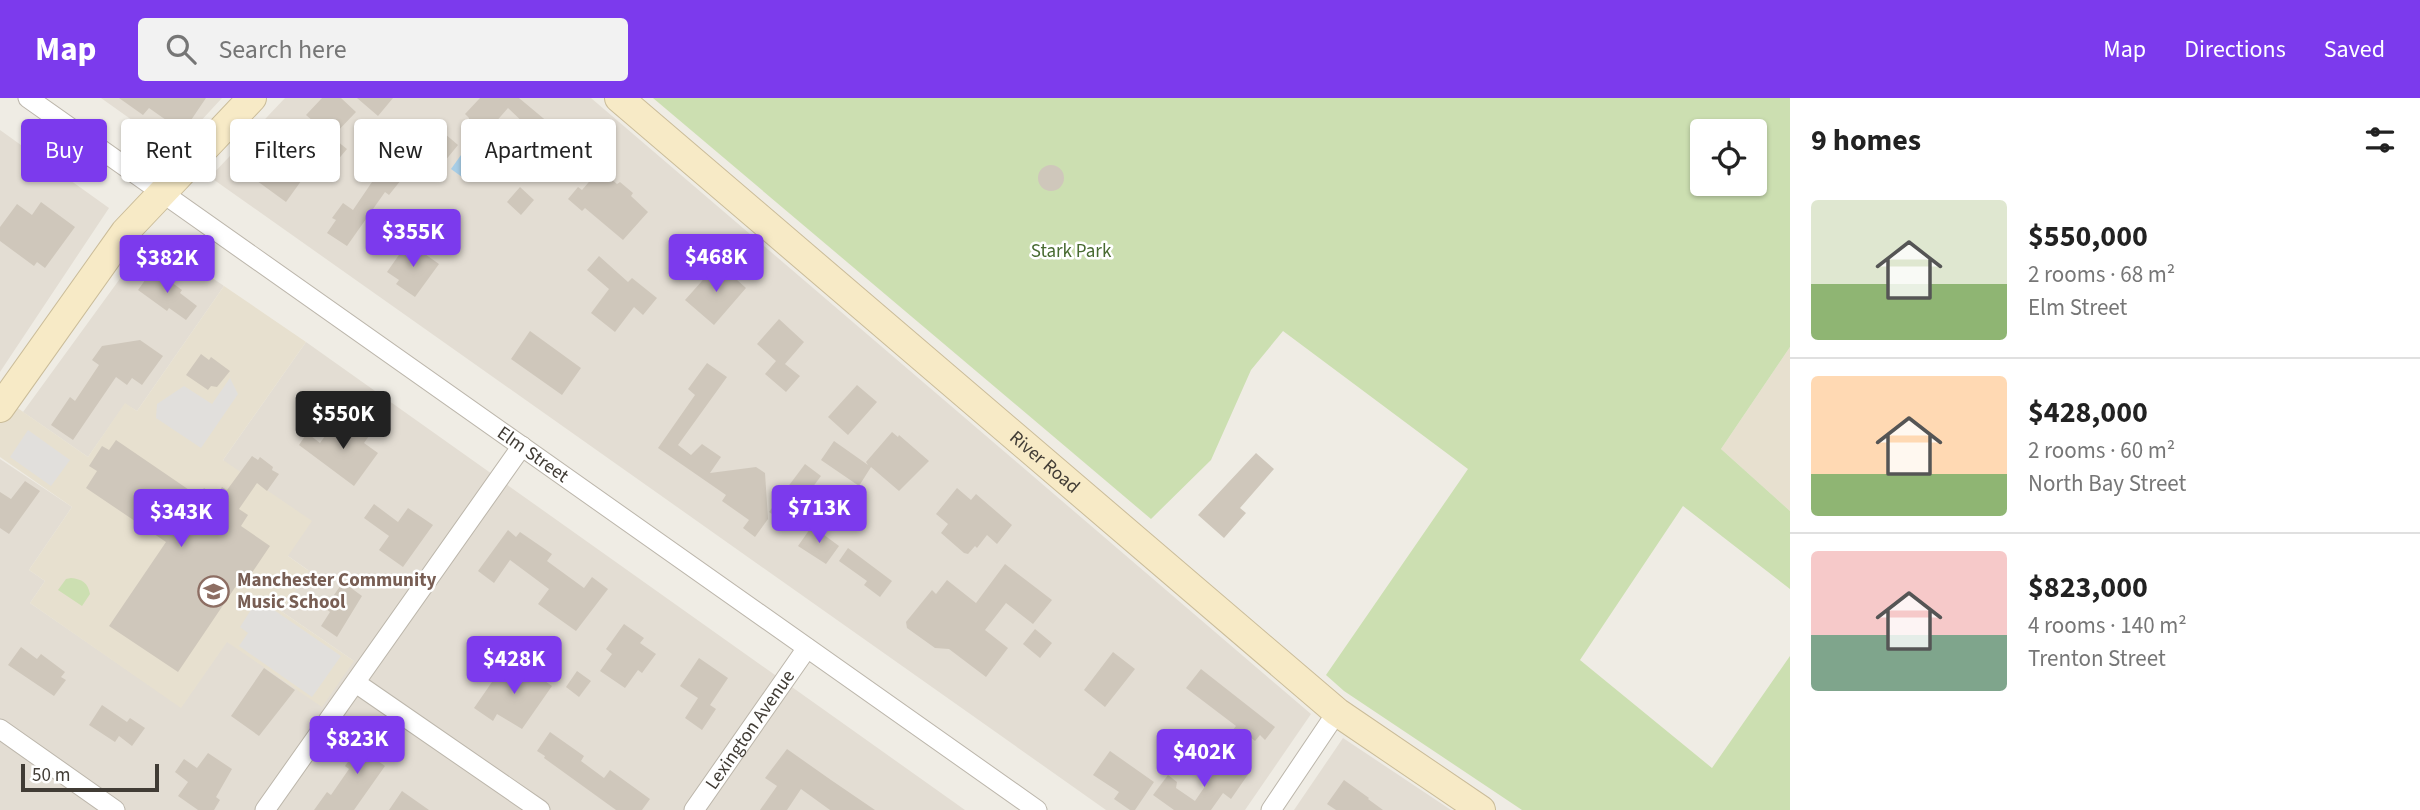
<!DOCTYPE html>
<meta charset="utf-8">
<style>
:root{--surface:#fff;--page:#f2f2f2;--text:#222;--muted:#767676;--line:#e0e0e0;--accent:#7c3aed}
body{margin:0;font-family:"Source Sans 3",sans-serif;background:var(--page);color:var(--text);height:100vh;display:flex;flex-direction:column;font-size:26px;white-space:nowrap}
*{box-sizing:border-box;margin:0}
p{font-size:23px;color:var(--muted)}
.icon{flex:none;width:38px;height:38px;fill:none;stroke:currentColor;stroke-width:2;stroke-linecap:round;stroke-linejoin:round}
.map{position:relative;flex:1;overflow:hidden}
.panel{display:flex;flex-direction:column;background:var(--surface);width:630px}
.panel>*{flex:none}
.top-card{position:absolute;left:21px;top:21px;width:665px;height:63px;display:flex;gap:14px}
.tools{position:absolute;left:1690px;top:21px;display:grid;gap:14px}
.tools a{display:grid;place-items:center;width:77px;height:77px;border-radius:7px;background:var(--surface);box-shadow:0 2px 5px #0004;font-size:35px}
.scale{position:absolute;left:21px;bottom:18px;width:138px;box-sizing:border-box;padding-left:7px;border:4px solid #413c35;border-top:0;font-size:19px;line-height:24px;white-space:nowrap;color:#413c35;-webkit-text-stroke:5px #fff;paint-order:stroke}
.price{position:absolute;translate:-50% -60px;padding:0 16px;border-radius:7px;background:var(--accent);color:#fff;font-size:23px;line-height:46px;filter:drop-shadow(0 2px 4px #0008)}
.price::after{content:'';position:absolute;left:50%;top:42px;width:21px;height:16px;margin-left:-10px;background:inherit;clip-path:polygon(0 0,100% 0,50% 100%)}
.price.selected{background:#222;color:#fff}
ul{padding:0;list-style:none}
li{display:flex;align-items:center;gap:21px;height:175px;padding:0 21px}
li+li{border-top:2px solid var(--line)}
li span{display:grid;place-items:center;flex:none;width:196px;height:140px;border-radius:7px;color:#555}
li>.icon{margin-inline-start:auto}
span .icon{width:84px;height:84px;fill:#fffc;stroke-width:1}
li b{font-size:30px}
h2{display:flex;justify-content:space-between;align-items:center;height:84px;padding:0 21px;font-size:30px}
.tag{padding:0 24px;border-radius:7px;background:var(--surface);box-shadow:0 2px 5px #0004;font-size:24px;line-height:63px}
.tag.selected{background:var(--accent);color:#fff}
header{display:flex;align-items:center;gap:42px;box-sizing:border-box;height:98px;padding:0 35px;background:var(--accent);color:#fff}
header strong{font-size:33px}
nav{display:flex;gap:38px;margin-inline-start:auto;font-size:24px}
.search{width:490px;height:63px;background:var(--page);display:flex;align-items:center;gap:18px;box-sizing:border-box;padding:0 24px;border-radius:7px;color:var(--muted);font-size:26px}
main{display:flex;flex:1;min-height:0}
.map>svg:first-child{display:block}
</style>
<header>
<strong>Map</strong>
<div class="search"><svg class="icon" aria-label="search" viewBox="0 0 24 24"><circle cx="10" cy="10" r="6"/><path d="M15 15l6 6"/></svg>Search here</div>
<nav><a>Map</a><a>Directions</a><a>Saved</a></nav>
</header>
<main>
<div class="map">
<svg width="1790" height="712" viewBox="0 0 1790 712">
<rect width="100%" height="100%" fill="#efece4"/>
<path fill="#e3ddd3" d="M101 0H222L174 52Z
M285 0H591L1311 616 1245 712H1106L210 79Z
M0 32 109 110 0 274Z
M151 138 224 188 137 313 125 306 88 359 23 314Z
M306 244 965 712H0V361L72 409 29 472 45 483 30 505 181 609 227 543 354 563 281 513 308 472 288 458 223 362Z
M1343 640 1451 712H1294Z"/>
<path fill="#e7e0cf" d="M224 188 306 244 223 362 312 423 288 458 309 473 281 513 354 563 322 609 227 544 181 610 30 505 45 483 29 472 72 409 0 359V310L6 302 88 359 125 305 137 313Z
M1790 249V413L1721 351Z"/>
<path fill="#ccdfb1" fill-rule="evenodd" d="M653 0H1790V249L1721 351 1790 413V491L1683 408 1580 562 1712 670 1790 558V712H1522L1344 593 1326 577 1468 371 1283 233 1251 272 1211 362 1151 421ZM1703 33H1755V86H1703Z
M71 480C82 481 88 485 90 496L82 508 58 492 66 481Z"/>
<path fill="#e1dfdc" d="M230 280 238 296 201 350 156 320 157 306 184 288 212 306Z
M28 332 70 362 51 388 10 359Z
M258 501 341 558 312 599 239 548 248 535 240 529Z"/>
<path fill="#a7cde6" d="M466 50 477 58 462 79 451 71Z"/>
<path fill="#cfc7bb" d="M119 0H206L183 34 149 10 143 17Z
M322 0H341L356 14 332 39 347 51 324 78 308 66 329 37 306 17Z
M357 0H393L378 18Z
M480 0H519L567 40 538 73 511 49 528 29 508 10 487 34H470L469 20 465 16Z
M444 35 458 47 440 69 426 58Z
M263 51 282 64 285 60 293 65 295 61 309 72 286 104 246 75Z
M381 66 401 82 389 97 385 94 347 148 327 135 336 122 332 120 343 105 353 112 372 84 369 81Z
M1038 80a13 13 0 1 1 26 0a13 13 0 1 1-26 0Z
M600 71 617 86 620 84 633 95 631 98 648 114 623 142 585 110 582 113 568 101 578 89 582 92Z
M520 89 534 102 521 117 507 104Z
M41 104 75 129 45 170 37 164 34 168 0 143V129L17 106 32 117Z
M408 144 439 166 415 199 396 186 399 182 387 174Z
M599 158 628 184 632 180 657 200 643 217 634 209 615 234 591 215 609 191 587 172Z
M718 165 746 190 714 227 685 202Z
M153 171 182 192 180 195 197 208 186 222 169 210 167 213 138 192Z
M779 221 804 244 785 266 800 278 786 294 765 276 776 263 757 246Z
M530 233 581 270 562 297 511 261Z
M140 242 163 258 142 287 132 280 127 287 116 279 73 342 51 327 70 299 75 303 99 267 92 262 102 248Z
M201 256 209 262 211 259 230 273 217 289 211 288 208 292 186 277Z
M707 265 727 279 678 347 691 357 702 346 721 359 710 375 756 369 765 375 768 421 755 439 743 430 749 422 722 403 726 397 658 350 695 297 688 291Z
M857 287 877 304 848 337 828 319Z
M335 324 350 335 357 325 371 335 364 345 378 355 354 388 299 347 307 335 320 345Z
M892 334 898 339 899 337 929 363 899 393 871 369 859 388 821 362 834 343 868 367 866 364Z
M116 342 198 398 204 390 216 398 222 389 227 392 252 358 258 362 260 359 273 369 272 372 279 376 267 393 257 385 239 411 248 417 241 428 270 448 241 491 236 488 178 574 109 528 166 444 86 390 97 373 89 368 102 348 109 352Z
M1256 355 1274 371 1240 410 1246 415 1224 440 1198 417Z
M805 366 821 378 809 394 803 390 781 422 769 414Z
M25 383 40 393 9 436 0 430V394L11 401Z
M957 390 971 402 976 396 1012 427 997 446 987 437 977 450 975 448 968 456 964 455 941 435 948 426 936 416Z
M374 406 398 424 408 410 433 427 403 469 379 452 389 438 364 420Z
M812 428 839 448 826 466 798 448Z
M508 432 516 439 520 434 552 456 547 463 584 490 592 479 608 491 576 533 538 506 549 491 510 462 494 485 478 473Z
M848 450 892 483 880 499 864 487 867 483 839 463Z
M1005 466 1052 502 1033 526 1006 505 985 532 1008 550 986 579 949 551 935 550 907 530 906 524 932 492 936 496 947 482 976 505Z
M343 484 362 498 337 539 321 528 330 514 325 510Z
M624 526 644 540 640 545 656 556 642 575 638 572 625 590 600 573 612 556 606 551Z
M1035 531 1052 545 1040 560 1023 546Z
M21 549 37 561 41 556 65 574 61 579 66 582 54 598 8 567Z
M1113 554 1135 571 1105 609 1084 592Z
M699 560 728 580 710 607 716 611 702 632 685 620 698 600 680 588Z
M519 565 552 588 522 631 497 616 493 623 474 610 501 571 510 578Z
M264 570 295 592 259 638 231 618Z
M1201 571 1275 629 1265 642 1260 637 1255 643 1248 637 1235 656 1222 646 1236 628 1186 590Z
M577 573 591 583 579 599 566 589Z
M102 607 127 624 130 620 145 630 132 648 119 638 115 644 89 627Z
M371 632 387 644 382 651 385 653 378 663 385 668 354 712H314L327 694 331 697 349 671 345 668Z
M550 634 584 658 581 663 604 680 610 672 650 701 642 712H616L544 660 545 658 537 653Z
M787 651 831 682 875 712H830L801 691 787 712H760L777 688 765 680Z
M1110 653 1154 684 1135 712H1130L1114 701 1119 694 1093 677Z
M208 655 232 671 216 699 220 702 214 712H198L178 698 188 684 175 674 184 661 197 670Z
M1225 659 1249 675 1231 701 1223 695 1211 712H1174L1153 697 1168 677 1177 684 1176 690 1195 703Z
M1344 682 1369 700 1368 701 1383 712H1336L1327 706Z
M402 693 429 712H389Z"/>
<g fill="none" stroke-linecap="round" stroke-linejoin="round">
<defs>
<g id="street">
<path id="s1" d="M28 0 1037 712"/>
<path d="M356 585 540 712"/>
<path d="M0 631 115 712"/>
<path d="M265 712 522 348"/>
<path id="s2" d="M694 712 807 550"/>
<path d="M1271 712 1337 614"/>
</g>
<g id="secondary">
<path id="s3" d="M619 0 1337 614 1481 712"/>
<path d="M0 310 125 134 252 0"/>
</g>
</defs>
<use href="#street" stroke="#bcb6ab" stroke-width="21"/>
<use href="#secondary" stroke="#cabc99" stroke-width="30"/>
<use href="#street" stroke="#fff" stroke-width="19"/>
<use href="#secondary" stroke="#f7eac6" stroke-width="28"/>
</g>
<defs>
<symbol id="school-ring" viewBox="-11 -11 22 22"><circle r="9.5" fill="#fff" stroke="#8d6e63" stroke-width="1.5"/><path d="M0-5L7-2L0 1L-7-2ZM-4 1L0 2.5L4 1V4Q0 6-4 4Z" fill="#8d6e63"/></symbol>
</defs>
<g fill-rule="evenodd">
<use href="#school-ring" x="196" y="476" width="35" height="35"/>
</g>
<g text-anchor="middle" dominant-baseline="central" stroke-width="5" stroke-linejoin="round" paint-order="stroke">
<g font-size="19" fill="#476a30" stroke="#fff">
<text x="1071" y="153">Stark Park</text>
</g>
<g font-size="19" fill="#413c35" stroke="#fff">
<text stroke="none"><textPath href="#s1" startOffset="618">Elm Street</textPath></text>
<text stroke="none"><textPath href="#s3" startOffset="560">River Road</textPath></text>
<text stroke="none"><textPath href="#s2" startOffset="98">Lexington Avenue</textPath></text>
</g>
<g font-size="19" font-weight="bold" fill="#785e54" stroke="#fff" text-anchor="start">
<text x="237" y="482">Manchester Community<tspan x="237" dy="22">Music School</tspan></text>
</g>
</g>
</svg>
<div class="tools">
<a><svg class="icon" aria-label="locate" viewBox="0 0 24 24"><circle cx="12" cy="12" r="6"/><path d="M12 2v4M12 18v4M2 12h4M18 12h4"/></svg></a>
</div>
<div class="scale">50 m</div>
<b class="price" style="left:413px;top:171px">$355K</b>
<b class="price" style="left:716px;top:196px">$468K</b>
<b class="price" style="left:167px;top:197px">$382K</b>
<b class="price selected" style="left:343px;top:353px">$550K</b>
<b class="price" style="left:819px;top:447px">$713K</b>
<b class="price" style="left:181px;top:451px">$343K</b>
<b class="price" style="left:514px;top:598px">$428K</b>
<b class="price" style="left:357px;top:678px">$823K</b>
<b class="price" style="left:1204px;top:691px">$402K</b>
<div class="top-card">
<a class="tag selected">Buy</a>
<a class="tag">Rent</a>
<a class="tag">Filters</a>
<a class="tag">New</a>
<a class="tag">Apartment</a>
</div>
</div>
<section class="panel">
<h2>9 homes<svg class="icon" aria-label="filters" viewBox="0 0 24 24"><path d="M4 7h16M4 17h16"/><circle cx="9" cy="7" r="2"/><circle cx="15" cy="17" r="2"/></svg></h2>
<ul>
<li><span style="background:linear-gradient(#dfe7d0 60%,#8fb573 0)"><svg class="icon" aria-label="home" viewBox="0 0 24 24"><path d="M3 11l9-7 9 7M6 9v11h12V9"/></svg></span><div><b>$550,000</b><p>2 rooms · 68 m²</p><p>Elm Street</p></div></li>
<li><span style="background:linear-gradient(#ffd9b3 70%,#8fb573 0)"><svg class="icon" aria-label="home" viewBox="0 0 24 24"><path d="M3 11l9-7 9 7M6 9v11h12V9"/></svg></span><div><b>$428,000</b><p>2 rooms · 60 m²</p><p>North Bay Street</p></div></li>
<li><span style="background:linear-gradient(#f6c9c9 60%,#7fa58c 0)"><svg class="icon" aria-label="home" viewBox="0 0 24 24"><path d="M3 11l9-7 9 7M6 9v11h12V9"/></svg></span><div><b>$823,000</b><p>4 rooms · 140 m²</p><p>Trenton Street</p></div></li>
</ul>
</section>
</main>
